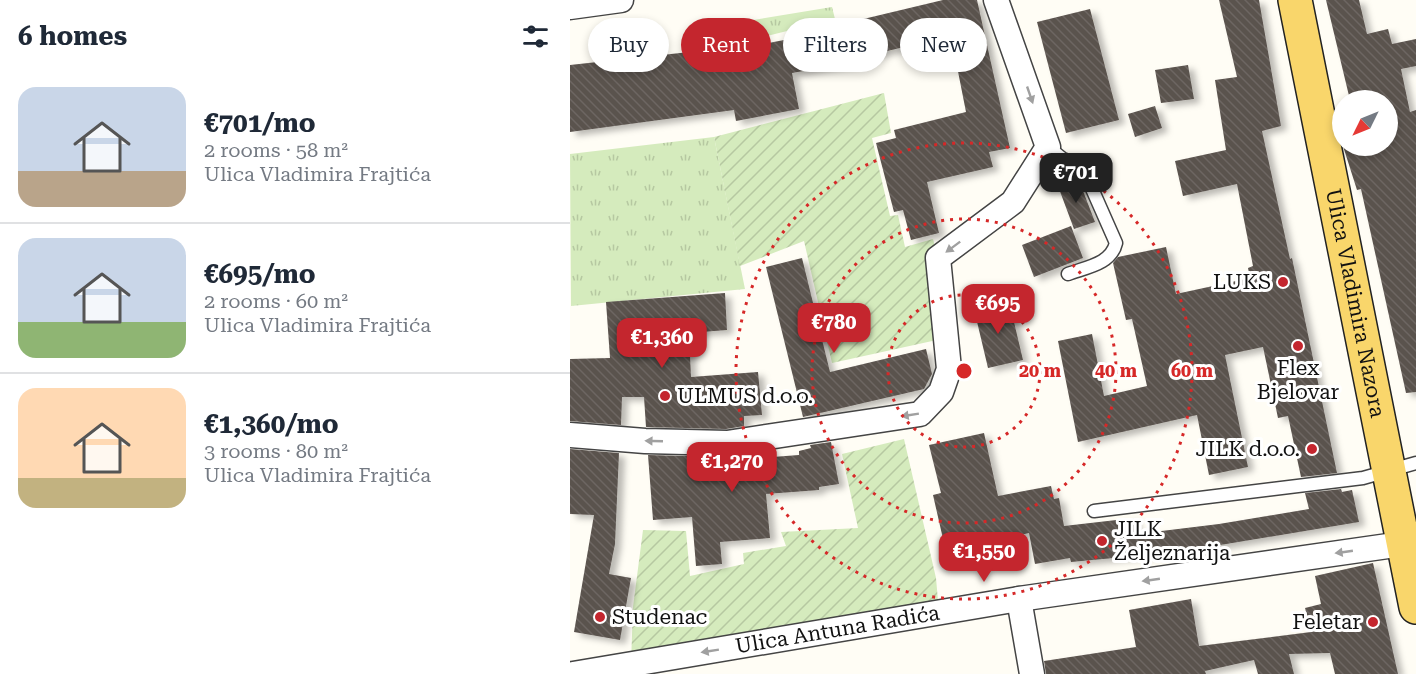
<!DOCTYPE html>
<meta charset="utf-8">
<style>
:root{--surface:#fff;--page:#f6f6f7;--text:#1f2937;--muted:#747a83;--line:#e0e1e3;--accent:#c4262e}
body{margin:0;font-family:"Roboto Serif",serif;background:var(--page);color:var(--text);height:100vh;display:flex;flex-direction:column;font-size:22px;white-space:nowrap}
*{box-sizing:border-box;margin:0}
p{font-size:20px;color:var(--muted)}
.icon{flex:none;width:33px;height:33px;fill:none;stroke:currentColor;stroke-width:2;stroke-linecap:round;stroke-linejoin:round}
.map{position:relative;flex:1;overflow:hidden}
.side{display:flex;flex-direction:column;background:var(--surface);width:570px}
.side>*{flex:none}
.top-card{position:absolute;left:18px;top:18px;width:570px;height:54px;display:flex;gap:12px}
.needle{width:39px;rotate:227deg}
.buttons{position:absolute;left:762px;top:90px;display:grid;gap:12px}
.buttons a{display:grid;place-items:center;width:66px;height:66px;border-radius:50%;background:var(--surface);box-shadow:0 3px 9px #0003;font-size:30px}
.price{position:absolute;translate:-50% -51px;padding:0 14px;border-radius:12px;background:var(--accent);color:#fff;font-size:20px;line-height:39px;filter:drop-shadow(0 2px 3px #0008)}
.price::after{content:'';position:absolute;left:50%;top:36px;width:18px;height:14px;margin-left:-9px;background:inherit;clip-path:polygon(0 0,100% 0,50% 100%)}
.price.on{background:#222;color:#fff}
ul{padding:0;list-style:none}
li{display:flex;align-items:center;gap:18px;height:150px;padding:0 18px}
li+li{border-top:2px solid var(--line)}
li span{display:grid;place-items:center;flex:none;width:168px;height:120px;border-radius:18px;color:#555}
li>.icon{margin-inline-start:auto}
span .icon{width:72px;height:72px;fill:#fffc;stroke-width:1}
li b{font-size:26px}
h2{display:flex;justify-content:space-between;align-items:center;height:72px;padding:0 18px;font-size:26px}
.chip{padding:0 21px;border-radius:27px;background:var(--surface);box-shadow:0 3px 9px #0003;font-size:21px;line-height:54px}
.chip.on{background:var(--accent);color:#fff}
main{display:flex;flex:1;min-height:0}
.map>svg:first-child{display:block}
</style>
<main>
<section class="side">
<h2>6 homes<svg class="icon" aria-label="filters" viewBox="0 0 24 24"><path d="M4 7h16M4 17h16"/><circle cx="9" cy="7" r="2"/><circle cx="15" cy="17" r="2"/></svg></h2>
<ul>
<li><span style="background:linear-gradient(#c9d6e8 70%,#b9a48a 0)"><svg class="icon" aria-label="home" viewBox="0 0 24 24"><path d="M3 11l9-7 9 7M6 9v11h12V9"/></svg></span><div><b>€701/mo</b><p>2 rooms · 58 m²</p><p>Ulica Vladimira Frajtića</p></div></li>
<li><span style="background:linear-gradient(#c9d6e8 70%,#8fb573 0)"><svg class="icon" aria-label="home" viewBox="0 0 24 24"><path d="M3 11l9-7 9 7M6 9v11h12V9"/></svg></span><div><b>€695/mo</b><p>2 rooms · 60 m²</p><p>Ulica Vladimira Frajtića</p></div></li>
<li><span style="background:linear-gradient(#ffd9b3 75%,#c2b280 0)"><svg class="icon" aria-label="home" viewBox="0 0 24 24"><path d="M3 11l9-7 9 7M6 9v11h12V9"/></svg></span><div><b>€1,360/mo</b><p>3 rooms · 80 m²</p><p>Ulica Vladimira Frajtića</p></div></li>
</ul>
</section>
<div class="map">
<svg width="846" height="674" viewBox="0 0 846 674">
<defs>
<pattern id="grass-tufts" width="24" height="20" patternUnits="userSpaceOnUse" patternTransform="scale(1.5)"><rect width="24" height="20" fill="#d5ebbd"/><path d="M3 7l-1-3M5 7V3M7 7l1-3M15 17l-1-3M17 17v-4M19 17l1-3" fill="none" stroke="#b6c8a1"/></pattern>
<pattern id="garden-furrows" width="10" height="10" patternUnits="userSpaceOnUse" patternTransform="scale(1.5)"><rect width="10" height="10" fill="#d5ebbd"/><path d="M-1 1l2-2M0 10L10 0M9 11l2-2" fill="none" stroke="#b6c8a1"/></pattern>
<pattern id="building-back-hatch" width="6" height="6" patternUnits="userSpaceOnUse" patternTransform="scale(1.5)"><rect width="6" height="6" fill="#5a524d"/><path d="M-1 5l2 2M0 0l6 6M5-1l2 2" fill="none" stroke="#6d6662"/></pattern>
<filter id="shadow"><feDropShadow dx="6" dy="4" stdDeviation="3" flood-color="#0004"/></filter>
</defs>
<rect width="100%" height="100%" fill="#fffdf5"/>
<path fill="url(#grass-tufts)" d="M262 7 265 19 149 48 141 27Z
M144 137 175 289 1 306 0 154Z"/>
<path fill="url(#garden-furrows)" d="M314 93 321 133 302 138 320 216 328 215 335 247 363 239 368 258 376 338 262 363 234 241 170 266 144 137Z
M334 439 366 578 369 612 61 664 63 607 73 530 116 531 120 576 174 564 173 553 216 546 211 532 288 528 272 454Z"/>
<path fill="url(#building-back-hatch)" filter="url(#shadow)" d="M373 0H407L440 148 419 152 423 167 357 182 369 233 341 240 333 210 324 212 306 143 326 138 324 130 396 112 381 36 279 60V63L222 73 229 109 166 121 164 110 0 132V65L147 49 148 53 219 39 218 37Z
M649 0H689L711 126 692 131 720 259 722 258 767 473 731 477 718 416 708 418 693 347 655 355 678 467 639 475 627 415 508 442 488 341 522 334 534 396 577 386 562 319 556 320 543 263 548 257 596 247 606 294 680 278 678 268 683 266 667 184 613 196 605 161 656 150 645 80 667 77Z
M756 0H789L797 34 818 29 822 44 846 39V66L831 69 840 112 846 110V392L836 393 791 189 787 190 773 146H818V100H780Z
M520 9 549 120 496 133 467 22Z
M618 65 624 99 591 103 585 70Z
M585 106 592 128 565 137 558 114Z
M508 178 525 222 504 229 488 186Z
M501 226 513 258 464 277 452 245Z
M232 258 260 372 356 349 362 374 354 389 233 417 196 267Z
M155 293 157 330 119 333 121 377 188 372 192 415 174 416V426L156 429 76 427 74 397H52L51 425 0 421V359L40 358 36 302Z
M439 301 453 360 418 368 404 309Z
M414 433 428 496 481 486 484 499 489 498 494 526 564 518 567 534 649 524 739 509 735 493 771 489 772 492 782 490 789 522 608 552 501 562 500 558 465 564 459 533 376 552 363 495 371 493 359 445Z
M261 442 269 484 249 487V490L196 494 200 538 150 542 152 564 126 566 122 517 83 520 78 455 157 457 176 455V459L229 455V451L241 448 240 445Z
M0 449 49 453 45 544 39 574 61 578 50 640 4 632 24 515 0 514Z
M803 563 828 674H765L760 653 719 654 724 674H688L684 660 635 671 636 674H476L474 661 566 647 559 610 621 599 629 646 741 632 735 608 751 604 745 576Z"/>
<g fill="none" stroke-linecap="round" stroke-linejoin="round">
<defs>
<path id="service" d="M478 147 493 159 512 166 546 243C541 264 517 267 498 274
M524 511 793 478 846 463"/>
<g id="minor">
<path d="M0 7 51 0"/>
<path d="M0 435 75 441 157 443 350 414 371 392 379 369 368 258 443 202 478 147 426 0"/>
<path d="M449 599 462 674"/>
<path id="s1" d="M3 674 449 599 832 544"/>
</g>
<g id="primary">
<path id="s2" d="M725 0 846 607"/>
</g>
</defs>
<use href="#service" stroke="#444" stroke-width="15"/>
<use href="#minor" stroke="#444" stroke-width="27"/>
<use href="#primary" stroke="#222" stroke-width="36"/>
<use href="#service" stroke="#fff" stroke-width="12"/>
<use href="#minor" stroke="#fff" stroke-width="24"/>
<use href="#primary" stroke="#f9d66b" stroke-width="33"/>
</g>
<defs><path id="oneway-solid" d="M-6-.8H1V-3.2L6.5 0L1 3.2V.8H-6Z" transform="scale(1.5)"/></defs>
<g fill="#a0a0a0">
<use href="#oneway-solid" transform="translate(460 95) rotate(71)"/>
<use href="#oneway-solid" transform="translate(383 247) rotate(143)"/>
<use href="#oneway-solid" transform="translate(340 415) rotate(171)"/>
<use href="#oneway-solid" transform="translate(84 441) rotate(-178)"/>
<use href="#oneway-solid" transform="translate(774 552) rotate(172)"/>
<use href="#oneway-solid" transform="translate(581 580) rotate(172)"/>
<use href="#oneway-solid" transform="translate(140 651) rotate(171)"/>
</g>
<g fill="none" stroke="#d62828" stroke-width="3" stroke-dasharray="3 6">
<circle cx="394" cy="371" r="76"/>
<circle cx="394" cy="371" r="152"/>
<circle cx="394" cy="371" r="228"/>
</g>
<g fill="#c4262e" stroke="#fff" stroke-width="2">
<circle cx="713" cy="282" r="6"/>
<circle cx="728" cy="346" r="6"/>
<circle cx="95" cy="396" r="6"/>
<circle cx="742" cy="449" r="6"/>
<circle cx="532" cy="541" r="6"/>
<circle cx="30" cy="617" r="6"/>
<circle cx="803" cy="622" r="6"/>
</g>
<g text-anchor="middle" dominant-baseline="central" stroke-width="6" stroke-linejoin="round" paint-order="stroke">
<g font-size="21" fill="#111" stroke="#fff" text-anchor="end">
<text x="701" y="282">LUKS</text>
<text x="728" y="368" text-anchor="middle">Flex<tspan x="728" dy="24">Bjelovar</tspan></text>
<text x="107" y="396" text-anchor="start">ULMUS d.o.o.</text>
<text x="730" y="449">JILK d.o.o.</text>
<text x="544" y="529" text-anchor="start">JILK<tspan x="544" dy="24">Željeznarija</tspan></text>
<text x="42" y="617" text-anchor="start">Studenac</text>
<text x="791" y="622">Feletar</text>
</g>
<g font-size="21" fill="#111" stroke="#fff">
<text stroke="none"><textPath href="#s2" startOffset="309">Ulica Vladimira Nazora</textPath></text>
<text stroke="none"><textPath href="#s1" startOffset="268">Ulica Antuna Radića</textPath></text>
</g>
</g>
<circle cx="394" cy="371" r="9" fill="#d62828" stroke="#fff" stroke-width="3"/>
<g font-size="18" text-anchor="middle" font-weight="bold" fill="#d62828" stroke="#fff" stroke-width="6" stroke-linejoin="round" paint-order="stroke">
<text x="470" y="377">20 m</text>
<text x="546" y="377">40 m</text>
<text x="622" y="377">60 m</text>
</g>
</svg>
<div class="buttons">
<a><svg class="needle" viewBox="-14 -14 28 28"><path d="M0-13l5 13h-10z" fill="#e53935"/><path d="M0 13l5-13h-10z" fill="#747a83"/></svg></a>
</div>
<b class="price on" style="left:506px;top:204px">€701</b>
<b class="price" style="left:428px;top:335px">€695</b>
<b class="price" style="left:264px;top:354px">€780</b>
<b class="price" style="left:92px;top:369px">€1,360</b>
<b class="price" style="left:162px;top:493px">€1,270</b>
<b class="price" style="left:414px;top:583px">€1,550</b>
<div class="top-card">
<a class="chip">Buy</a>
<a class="chip on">Rent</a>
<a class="chip">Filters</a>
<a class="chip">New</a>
</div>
</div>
</main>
